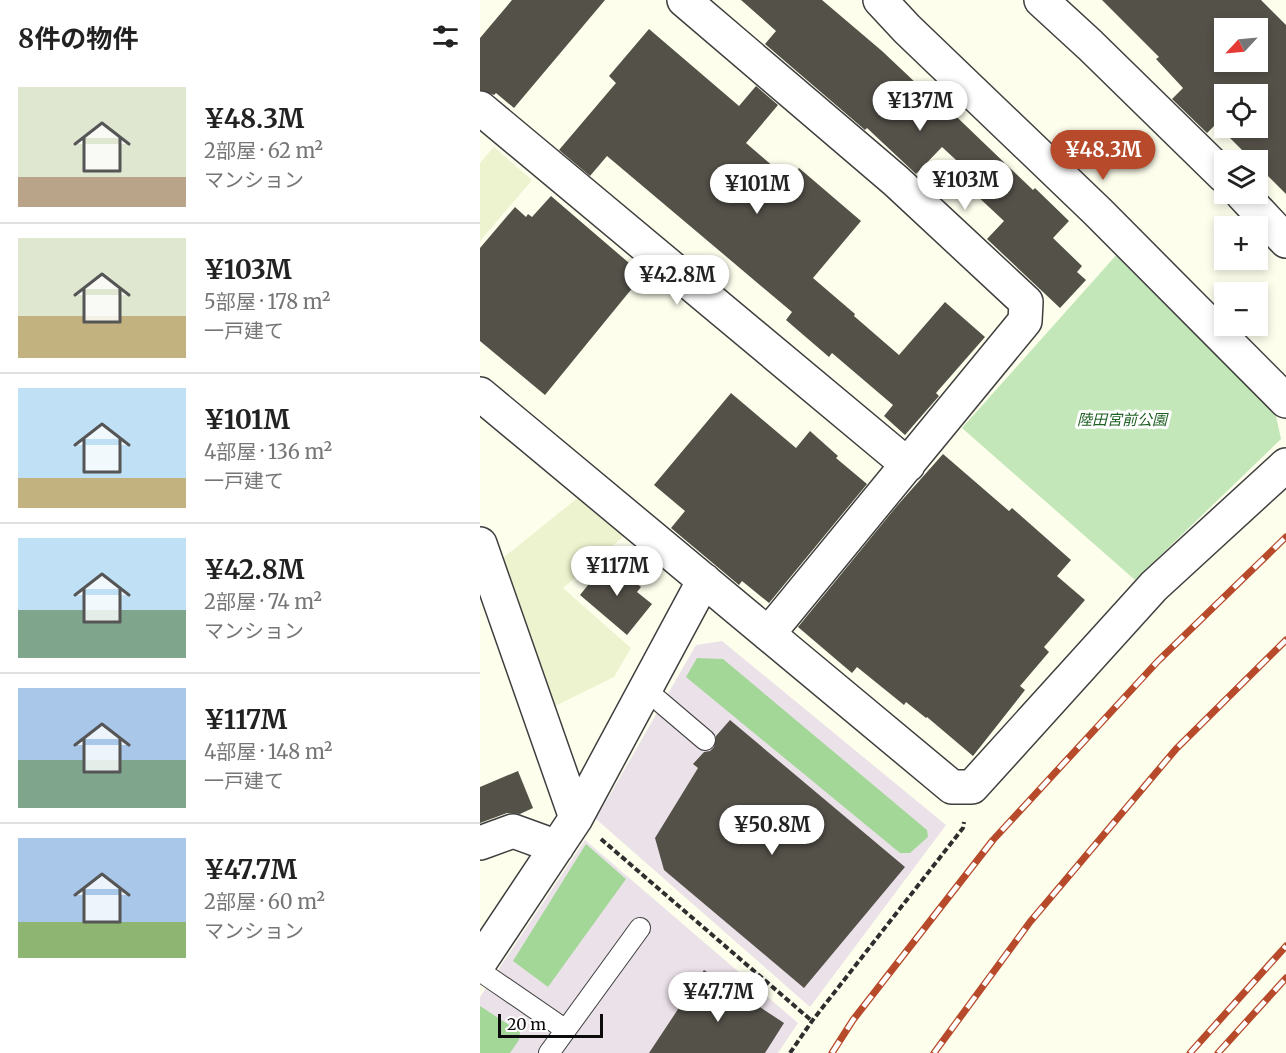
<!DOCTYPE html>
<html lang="ja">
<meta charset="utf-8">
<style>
:root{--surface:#fff;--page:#f2f2f2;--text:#222;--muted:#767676;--line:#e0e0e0;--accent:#b64a2a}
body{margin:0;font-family:Merriweather,"Noto Sans JP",serif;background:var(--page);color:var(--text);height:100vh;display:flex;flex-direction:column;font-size:22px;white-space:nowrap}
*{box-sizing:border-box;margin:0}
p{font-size:20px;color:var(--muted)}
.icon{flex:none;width:33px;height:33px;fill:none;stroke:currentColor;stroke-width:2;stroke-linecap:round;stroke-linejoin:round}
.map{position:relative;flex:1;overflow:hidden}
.drawer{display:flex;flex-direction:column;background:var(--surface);width:480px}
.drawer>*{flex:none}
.needle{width:39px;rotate:244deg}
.buttons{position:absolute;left:734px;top:18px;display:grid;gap:12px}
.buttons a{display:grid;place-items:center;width:54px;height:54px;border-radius:0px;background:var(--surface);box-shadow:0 3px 9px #0003;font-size:30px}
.scale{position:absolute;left:18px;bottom:15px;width:105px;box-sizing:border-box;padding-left:6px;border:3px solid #0c0c0c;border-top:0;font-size:16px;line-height:21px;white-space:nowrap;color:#0c0c0c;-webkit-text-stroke:4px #fff;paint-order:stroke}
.price{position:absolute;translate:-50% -51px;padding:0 14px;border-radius:21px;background:#fff;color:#222;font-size:20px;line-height:39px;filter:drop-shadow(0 2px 3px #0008)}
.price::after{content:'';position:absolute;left:50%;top:36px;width:18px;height:14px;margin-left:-9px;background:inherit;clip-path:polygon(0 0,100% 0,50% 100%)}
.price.current{background:var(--accent);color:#fff}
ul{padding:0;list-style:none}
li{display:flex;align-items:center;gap:18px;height:150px;padding:0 18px}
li+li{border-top:2px solid var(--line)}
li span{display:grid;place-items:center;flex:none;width:168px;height:120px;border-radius:0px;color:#555}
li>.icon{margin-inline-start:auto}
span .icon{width:72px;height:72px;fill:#fffc;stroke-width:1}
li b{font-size:26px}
h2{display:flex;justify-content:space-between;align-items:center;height:72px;padding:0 18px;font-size:26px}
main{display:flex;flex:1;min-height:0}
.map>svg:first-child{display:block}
</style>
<main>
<section class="drawer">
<h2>8件の物件<svg class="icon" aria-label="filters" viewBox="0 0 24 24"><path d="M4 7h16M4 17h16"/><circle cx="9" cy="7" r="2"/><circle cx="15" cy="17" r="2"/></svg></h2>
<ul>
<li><span style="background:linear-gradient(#dfe7d0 75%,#b9a48a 0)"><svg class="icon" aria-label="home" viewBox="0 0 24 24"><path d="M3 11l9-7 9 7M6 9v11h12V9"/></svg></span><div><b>¥48.3M</b><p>2部屋 · 62 m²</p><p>マンション</p></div></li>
<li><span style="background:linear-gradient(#dfe7d0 65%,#c2b280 0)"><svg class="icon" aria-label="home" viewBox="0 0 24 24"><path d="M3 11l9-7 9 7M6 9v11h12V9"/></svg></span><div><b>¥103M</b><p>5部屋 · 178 m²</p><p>一戸建て</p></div></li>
<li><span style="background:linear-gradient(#bfe0f5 75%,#c2b280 0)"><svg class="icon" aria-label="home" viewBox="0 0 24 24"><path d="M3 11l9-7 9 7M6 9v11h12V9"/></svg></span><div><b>¥101M</b><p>4部屋 · 136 m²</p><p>一戸建て</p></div></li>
<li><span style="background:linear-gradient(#bfe0f5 60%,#7fa58c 0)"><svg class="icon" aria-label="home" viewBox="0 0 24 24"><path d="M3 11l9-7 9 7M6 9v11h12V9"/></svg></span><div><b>¥42.8M</b><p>2部屋 · 74 m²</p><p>マンション</p></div></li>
<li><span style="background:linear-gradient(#a9c7e8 60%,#7fa58c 0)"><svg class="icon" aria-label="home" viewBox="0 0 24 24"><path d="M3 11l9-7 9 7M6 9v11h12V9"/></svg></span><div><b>¥117M</b><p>4部屋 · 148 m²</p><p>一戸建て</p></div></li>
<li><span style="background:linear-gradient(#a9c7e8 70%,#8fb573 0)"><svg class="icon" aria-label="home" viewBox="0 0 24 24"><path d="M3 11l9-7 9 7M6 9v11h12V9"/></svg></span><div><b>¥47.7M</b><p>2部屋 · 60 m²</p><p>マンション</p></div></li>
</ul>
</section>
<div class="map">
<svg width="806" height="1053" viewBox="0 0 806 1053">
<rect width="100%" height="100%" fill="#fdfeec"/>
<path fill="#ebe1e9" d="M242 641 466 825 330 1007 116 819 216 645Z
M105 840 318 1023 298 1053H0V997Z"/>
<path fill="#ecf3ce" d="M14 147 52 180 0 241V163Z
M100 496 145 535 83 588 151 648 134 677 71 708 23 558Z"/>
<path fill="#c3e7b8" d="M639 252 796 416 801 439 655 580 482 428Z"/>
<path fill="#a3d798" d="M217 658 243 659 447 830 448 837 430 853H420L206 677Z
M106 844 146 879 68 987 33 961Z
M0 1006 40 1032 39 1040 30 1053H0Z"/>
<path fill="#545149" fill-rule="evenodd" d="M32 0H125L34 108 16 93 14 95 0 90V38Z
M261 0H342L402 51 455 101 458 99 553 190 555 188 589 221 573 238 602 266 597 272 606 280 580 308 507 239 524 221 494 193 502 184 462 147 436 174 387 128 385 130 285 44 296 31Z
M622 0H781L806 25V194L777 165V160H772L736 124 727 133 692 99 703 88 676 59 679 57ZM744 28H777V62H744ZM744 94H777V128H744Z
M169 29 259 106 276 86 298 105 266 143 309 180 319 168 381 221 333 278 375 314 374 316 419 355 465 302 505 337 456 393 459 396 425 435 404 416 413 405 352 353 349 357 306 320 312 312 127 156 110 176 79 150 136 83 129 76Z
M71 196 163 275 65 395 0 341V248L35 207 46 217 48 214 52 217Z
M251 393 316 448 330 431 358 456 356 458 387 484 289 603 262 581 259 585 191 528 205 511 174 485Z
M463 454 529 511 532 508 591 560 577 576 605 600 564 647 569 652 540 686 545 690 493 756 447 717 446 718 426 702 424 705 377 667 372 673 318 627 416 507Z
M128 560 161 587 157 592 172 604 147 635 100 595Z
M250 720 425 867 324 988 184 870 175 838 218 768 213 764 224 752 230 751 234 747 236 736Z
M38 771 53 808 40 814 27 813 0 823V787Z
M224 970 304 1023 285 1053H169Z"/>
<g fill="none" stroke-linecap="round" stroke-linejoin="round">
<defs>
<path id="service" d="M165 689 225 740
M0 971 86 1030
M69 1053 160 928"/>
<path id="minor" d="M204 0 416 181 546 302 545 321 288 634
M400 0 427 29 618 212 806 401
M561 0 610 45 744 176
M0 108 428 465
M762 194 806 241
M0 394 472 787H492L674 586 806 465
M0 544 96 818
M0 843 33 831 77 847
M0 962 96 818 224 580"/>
</defs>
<use href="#service" stroke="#3f3f3f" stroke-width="22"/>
<use href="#minor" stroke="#3f3f3f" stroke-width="36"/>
<path stroke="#2e2e2e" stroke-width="4" stroke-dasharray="6 3" stroke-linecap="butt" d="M121 839 332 1021
M310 1053 332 1021 483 828 484 822"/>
<use href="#service" stroke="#fff" stroke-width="20"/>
<use href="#minor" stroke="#fff" stroke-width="33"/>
<defs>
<path id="rail" d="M352 1053 373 1020 513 840 678 661 806 537
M454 1053 550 922 696 749 806 640
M710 1053 806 946
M738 1053 806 978"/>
</defs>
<use href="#rail" stroke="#b64a2a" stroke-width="7"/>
<use href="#rail" stroke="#fff" stroke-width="4.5" stroke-dasharray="14" stroke-linecap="butt"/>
</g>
<g text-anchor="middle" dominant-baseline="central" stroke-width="6" stroke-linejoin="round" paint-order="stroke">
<g font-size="15" font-style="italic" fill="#206124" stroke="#fff">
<text x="642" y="419">陸田宮前公園</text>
</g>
</g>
</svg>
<div class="buttons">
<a><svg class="needle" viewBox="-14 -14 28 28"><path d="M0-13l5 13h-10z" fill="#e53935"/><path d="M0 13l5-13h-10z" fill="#767676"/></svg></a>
<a><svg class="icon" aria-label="locate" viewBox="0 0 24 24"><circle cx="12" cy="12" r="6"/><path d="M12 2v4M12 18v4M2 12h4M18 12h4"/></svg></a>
<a><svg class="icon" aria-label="layers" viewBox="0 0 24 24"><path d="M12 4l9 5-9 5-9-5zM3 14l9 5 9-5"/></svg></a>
<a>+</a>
<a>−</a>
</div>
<div class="scale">20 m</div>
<b class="price" style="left:440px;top:132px">¥137M</b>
<b class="price current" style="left:623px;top:181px">¥48.3M</b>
<b class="price" style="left:485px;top:211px">¥103M</b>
<b class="price" style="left:277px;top:215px">¥101M</b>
<b class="price" style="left:197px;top:306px">¥42.8M</b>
<b class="price" style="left:137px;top:597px">¥117M</b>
<b class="price" style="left:292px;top:856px">¥50.8M</b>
<b class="price" style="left:238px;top:1023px">¥47.7M</b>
</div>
</main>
